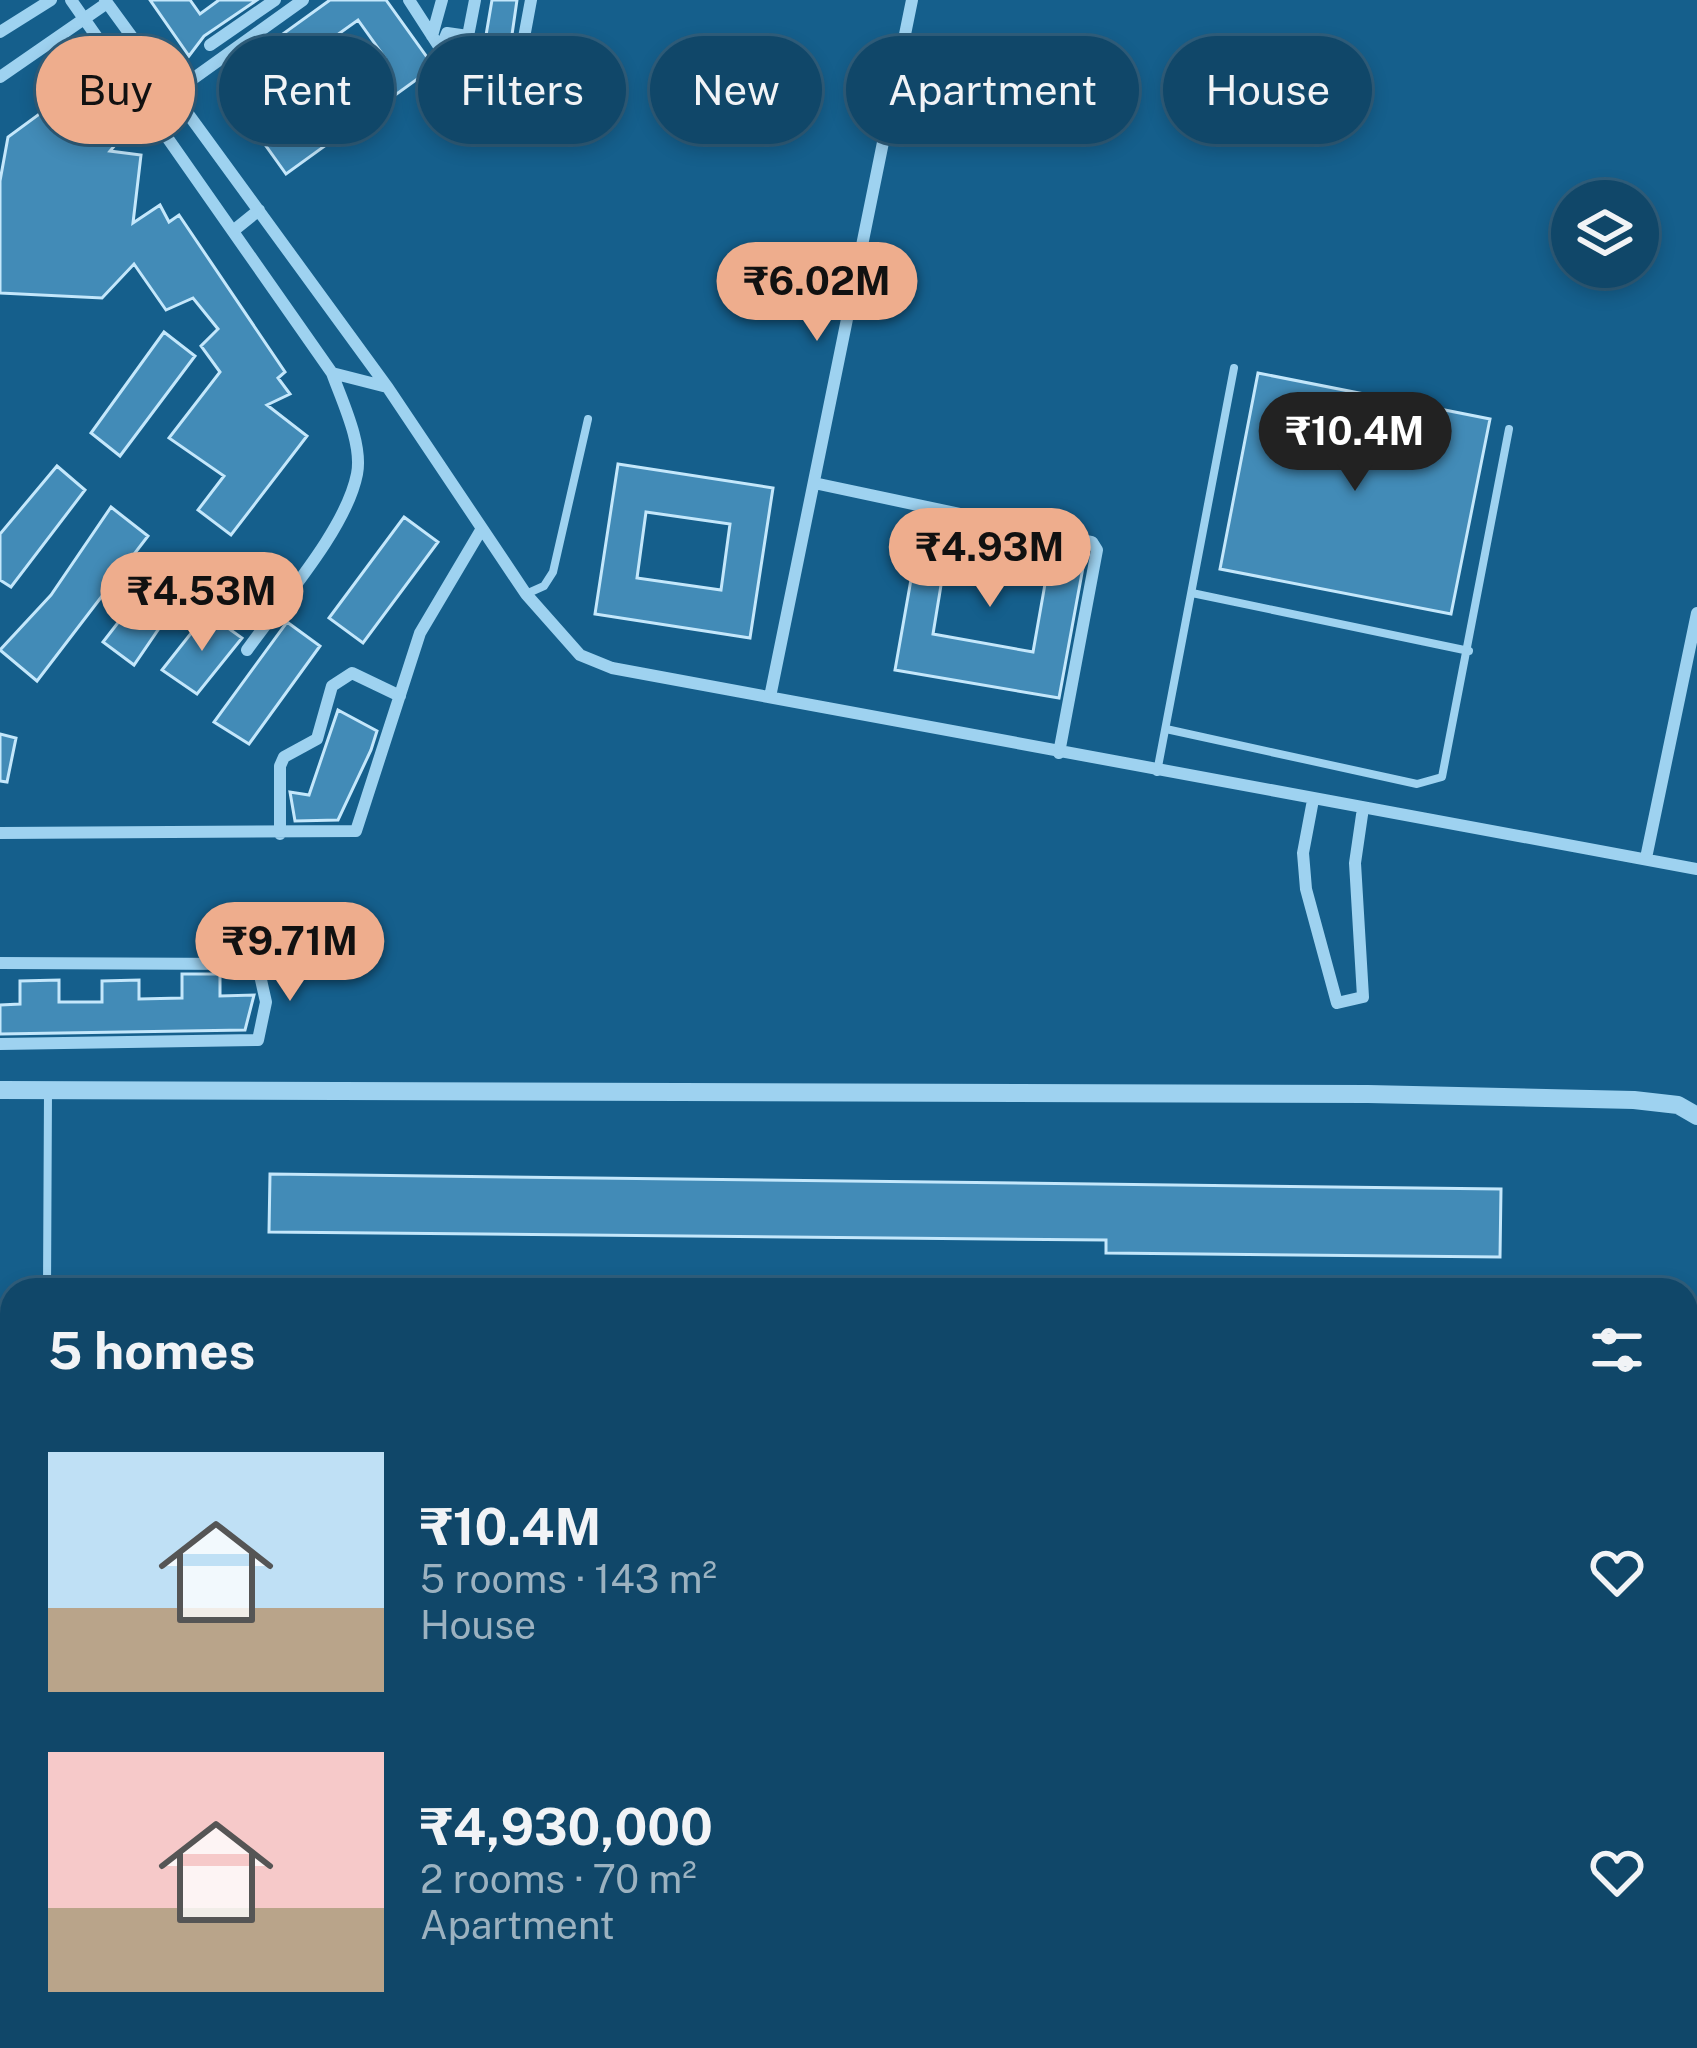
<!DOCTYPE html>
<meta charset="utf-8">
<style>
:root{--surface:#104769;--page:#1e5171;--text:#f1f3f6;--muted:#9cb2c0;--line:#305f7d;--accent:#eead8d}
body{margin:0;font-family:"Public Sans",sans-serif;background:var(--page);color:var(--text);height:100vh;display:flex;flex-direction:column;font-size:45px;white-space:nowrap}
*{box-sizing:border-box;margin:0}
p{font-size:39px;color:var(--muted)}
.icon{flex:none;width:66px;height:66px;fill:none;stroke:currentColor;stroke-width:2;stroke-linecap:round;stroke-linejoin:round}
.map{position:relative;flex:1;overflow:hidden}
.panel{position:absolute;left:0px;top:1278px;width:1698px;height:771px;display:flex;flex-direction:column;background:var(--surface);border-radius:36px 36px 0 0;box-shadow:0 6px 18px #0003,0 0 0 3px var(--line)}
.panel>*{flex:none}
.top-card{position:absolute;left:36px;top:36px;width:1626px;height:108px;display:flex;gap:24px}
.tools{position:absolute;left:1551px;top:180px;display:grid;gap:24px}
.tools a{display:grid;place-items:center;width:108px;height:108px;border-radius:50%;background:var(--surface);box-shadow:0 6px 18px #0003,0 0 0 3px var(--line);font-size:60px}
.price{position:absolute;translate:-50% -102px;padding:0 27px;border-radius:42px;background:var(--accent);color:#111;font-size:39px;line-height:78px;filter:drop-shadow(0 3px 6px #0008)}
.price::after{content:'';position:absolute;left:50%;top:72px;width:36px;height:27px;margin-left:-18px;background:inherit;clip-path:polygon(0 0,100% 0,50% 100%)}
.price.selected{background:#222;color:#fff}
ul{padding:0;list-style:none}
li{display:flex;align-items:center;gap:36px;height:300px;padding:0 48px}
li span{display:grid;place-items:center;flex:none;width:336px;height:240px;border-radius:0px;color:#555}
li>.icon{margin-inline-start:auto}
span .icon{width:144px;height:144px;fill:#fffc;stroke-width:1}
li b{font-size:51px}
h2{display:flex;justify-content:space-between;align-items:center;height:144px;padding:0 48px;font-size:51px}
.tag{padding:0 42px;border-radius:54px;background:var(--surface);box-shadow:0 6px 18px #0003,0 0 0 3px var(--line);font-size:42px;line-height:108px}
.tag.selected{background:var(--accent);color:#111}
.map>svg:first-child{display:block}
</style>
<div class="map">
<svg width="1697" height="2048" viewBox="0 0 1697 2048">
<rect width="100%" height="100%" fill="#155f8c"/>
<g fill="none" stroke-linecap="round" stroke-linejoin="round">
<path stroke="#90d0f3" stroke-width="6" d="M1686 1864H1697"/>
</g>
<path fill="#428bb7" stroke="#c4e7fb" stroke-width="3" fill-rule="evenodd" d="M150 0H190L200 14 219 0H257L204 36 189 56Z
M330 0H386L434 67 286 174 219 80ZM358 20 385 58 291 125 264 87Z
M492 0H517L505 83 460 74 462 53H483Z
M76 87 85 100 99 90 128 130 110 151 141 155 133 223 160 205 169 222 179 215 285 372 278 378 290 394 267 405 307 436 231 535 198 510 224 476 169 438 220 372 201 346 218 329 193 298 166 310 134 264 102 298 0 293V181L8 137Z
M164 332 195 356 120 456 91 433Z
M1258 373 1490 419 1451 614 1220 569Z
M618 464 773 488 750 638 595 614ZM646 512 730 524 721 590 637 578Z
M57 466 85 490 11 587 0 580V534Z
M111 507 148 536 37 681 0 650 51 595Z
M404 517 438 542 363 643 329 618Z
M921 523 1086 551 1059 698 895 670ZM944 567 1045 584 1033 652 933 634Z
M168 558 194 577 134 665 103 642Z
M207 613 242 638 197 694 162 670Z
M287 622 320 646 249 744 214 722Z
M338 710 377 731 371 750 338 820 295 821 290 792 309 795Z
M0 734 16 738 7 782 0 781Z
M182 974H220V996L254 995 245 1030 0 1034V1005L20 1004V981L59 980V1002H102V981L139 980V999L182 998Z
M270 1174 1501 1189 1500 1257 1106 1253V1240L269 1232Z"/>
<g fill="none" stroke-linecap="round" stroke-linejoin="round">
<path stroke="#9ed2f0" stroke-width="8" d="M1192 593 1469 651
M526 594 544 586 553 572 588 419
M1166 729 1417 784 1442 777 1509 429
M1157 772 1234 368
M47 1290 48 1092
M1686 1537H1697"/>
<path stroke="#9ed2f0" stroke-width="12" d="M71 0 332 373C342 401 363 444 357 474 346 530 280 603 247 650
M105 0 388 388 526 594 580 655 612 668 1697 869
M409 0 449 62V82L513 97 531 0
M0 32 51 0
M432 36 442 0
M210 45 275 0
M441 47 447 33 468 36 475 0
M0 77 107 3
M148 111 303 0
M233 231 259 210
M332 373 387 387
M814 483 1092 542 1097 550 1059 753
M770 697 912 0
M1313 800 1303 853 1306 889 1337 1003 1363 997 1355 863 1363 808
M0 833 356 831 420 633 481 530
M280 834V766L284 757 317 739 332 686 352 673 400 696
M1646 858 1697 613
M0 963 249 964 259 971 266 1002 258 1040 0 1044
M1686 2030 1697 1930
M1411 2037 1412 2048
M208 2048 238 2037
M417 2048V2037
M869 2048 870 2037
M1007 2048 1008 2037"/>
<path stroke="#9ed2f0" stroke-width="18" d="M0 1090 1368 1094 1634 1100 1678 1105 1697 1116"/>
<defs>
<path id="rail" d="M0 1716H12
M1686 1720H1697
M0 1751H12
M1686 1755H1697"/>
</defs>
<use href="#rail" stroke="#fff" stroke-width="10"/>
<use href="#rail" stroke="#155f8c" stroke-width="6" stroke-dasharray="18" stroke-linecap="butt"/>
</g>
</svg>
<div class="tools">
<a><svg class="icon" aria-label="layers" viewBox="0 0 24 24"><path d="M12 4l9 5-9 5-9-5zM3 14l9 5 9-5"/></svg></a>
</div>
<b class="price" style="left:817px;top:344px">₹6.02M</b>
<b class="price selected" style="left:1355px;top:494px">₹10.4M</b>
<b class="price" style="left:990px;top:610px">₹4.93M</b>
<b class="price" style="left:202px;top:654px">₹4.53M</b>
<b class="price" style="left:290px;top:1004px">₹9.71M</b>
<div class="top-card">
<a class="tag selected">Buy</a>
<a class="tag">Rent</a>
<a class="tag">Filters</a>
<a class="tag">New</a>
<a class="tag">Apartment</a>
<a class="tag">House</a>
</div>
<section class="panel">
<h2>5 homes<svg class="icon" aria-label="filters" viewBox="0 0 24 24"><path d="M4 7h16M4 17h16"/><circle cx="9" cy="7" r="2"/><circle cx="15" cy="17" r="2"/></svg></h2>
<ul>
<li><span style="background:linear-gradient(#bfe0f5 65%,#b9a48a 0)"><svg class="icon" aria-label="home" viewBox="0 0 24 24"><path d="M3 11l9-7 9 7M6 9v11h12V9"/></svg></span><div><b>₹10.4M</b><p>5 rooms · 143 m²</p><p>House</p></div><svg class="icon" aria-label="heart" viewBox="0 0 24 24"><path d="M12 20l-8-8c-3-5 5-10 8-4 3-6 11-1 8 4z"/></svg></li>
<li><span style="background:linear-gradient(#f6c9c9 65%,#b9a48a 0)"><svg class="icon" aria-label="home" viewBox="0 0 24 24"><path d="M3 11l9-7 9 7M6 9v11h12V9"/></svg></span><div><b>₹4,930,000</b><p>2 rooms · 70 m²</p><p>Apartment</p></div><svg class="icon" aria-label="heart" viewBox="0 0 24 24"><path d="M12 20l-8-8c-3-5 5-10 8-4 3-6 11-1 8 4z"/></svg></li>
</ul>
</section>
</div>
